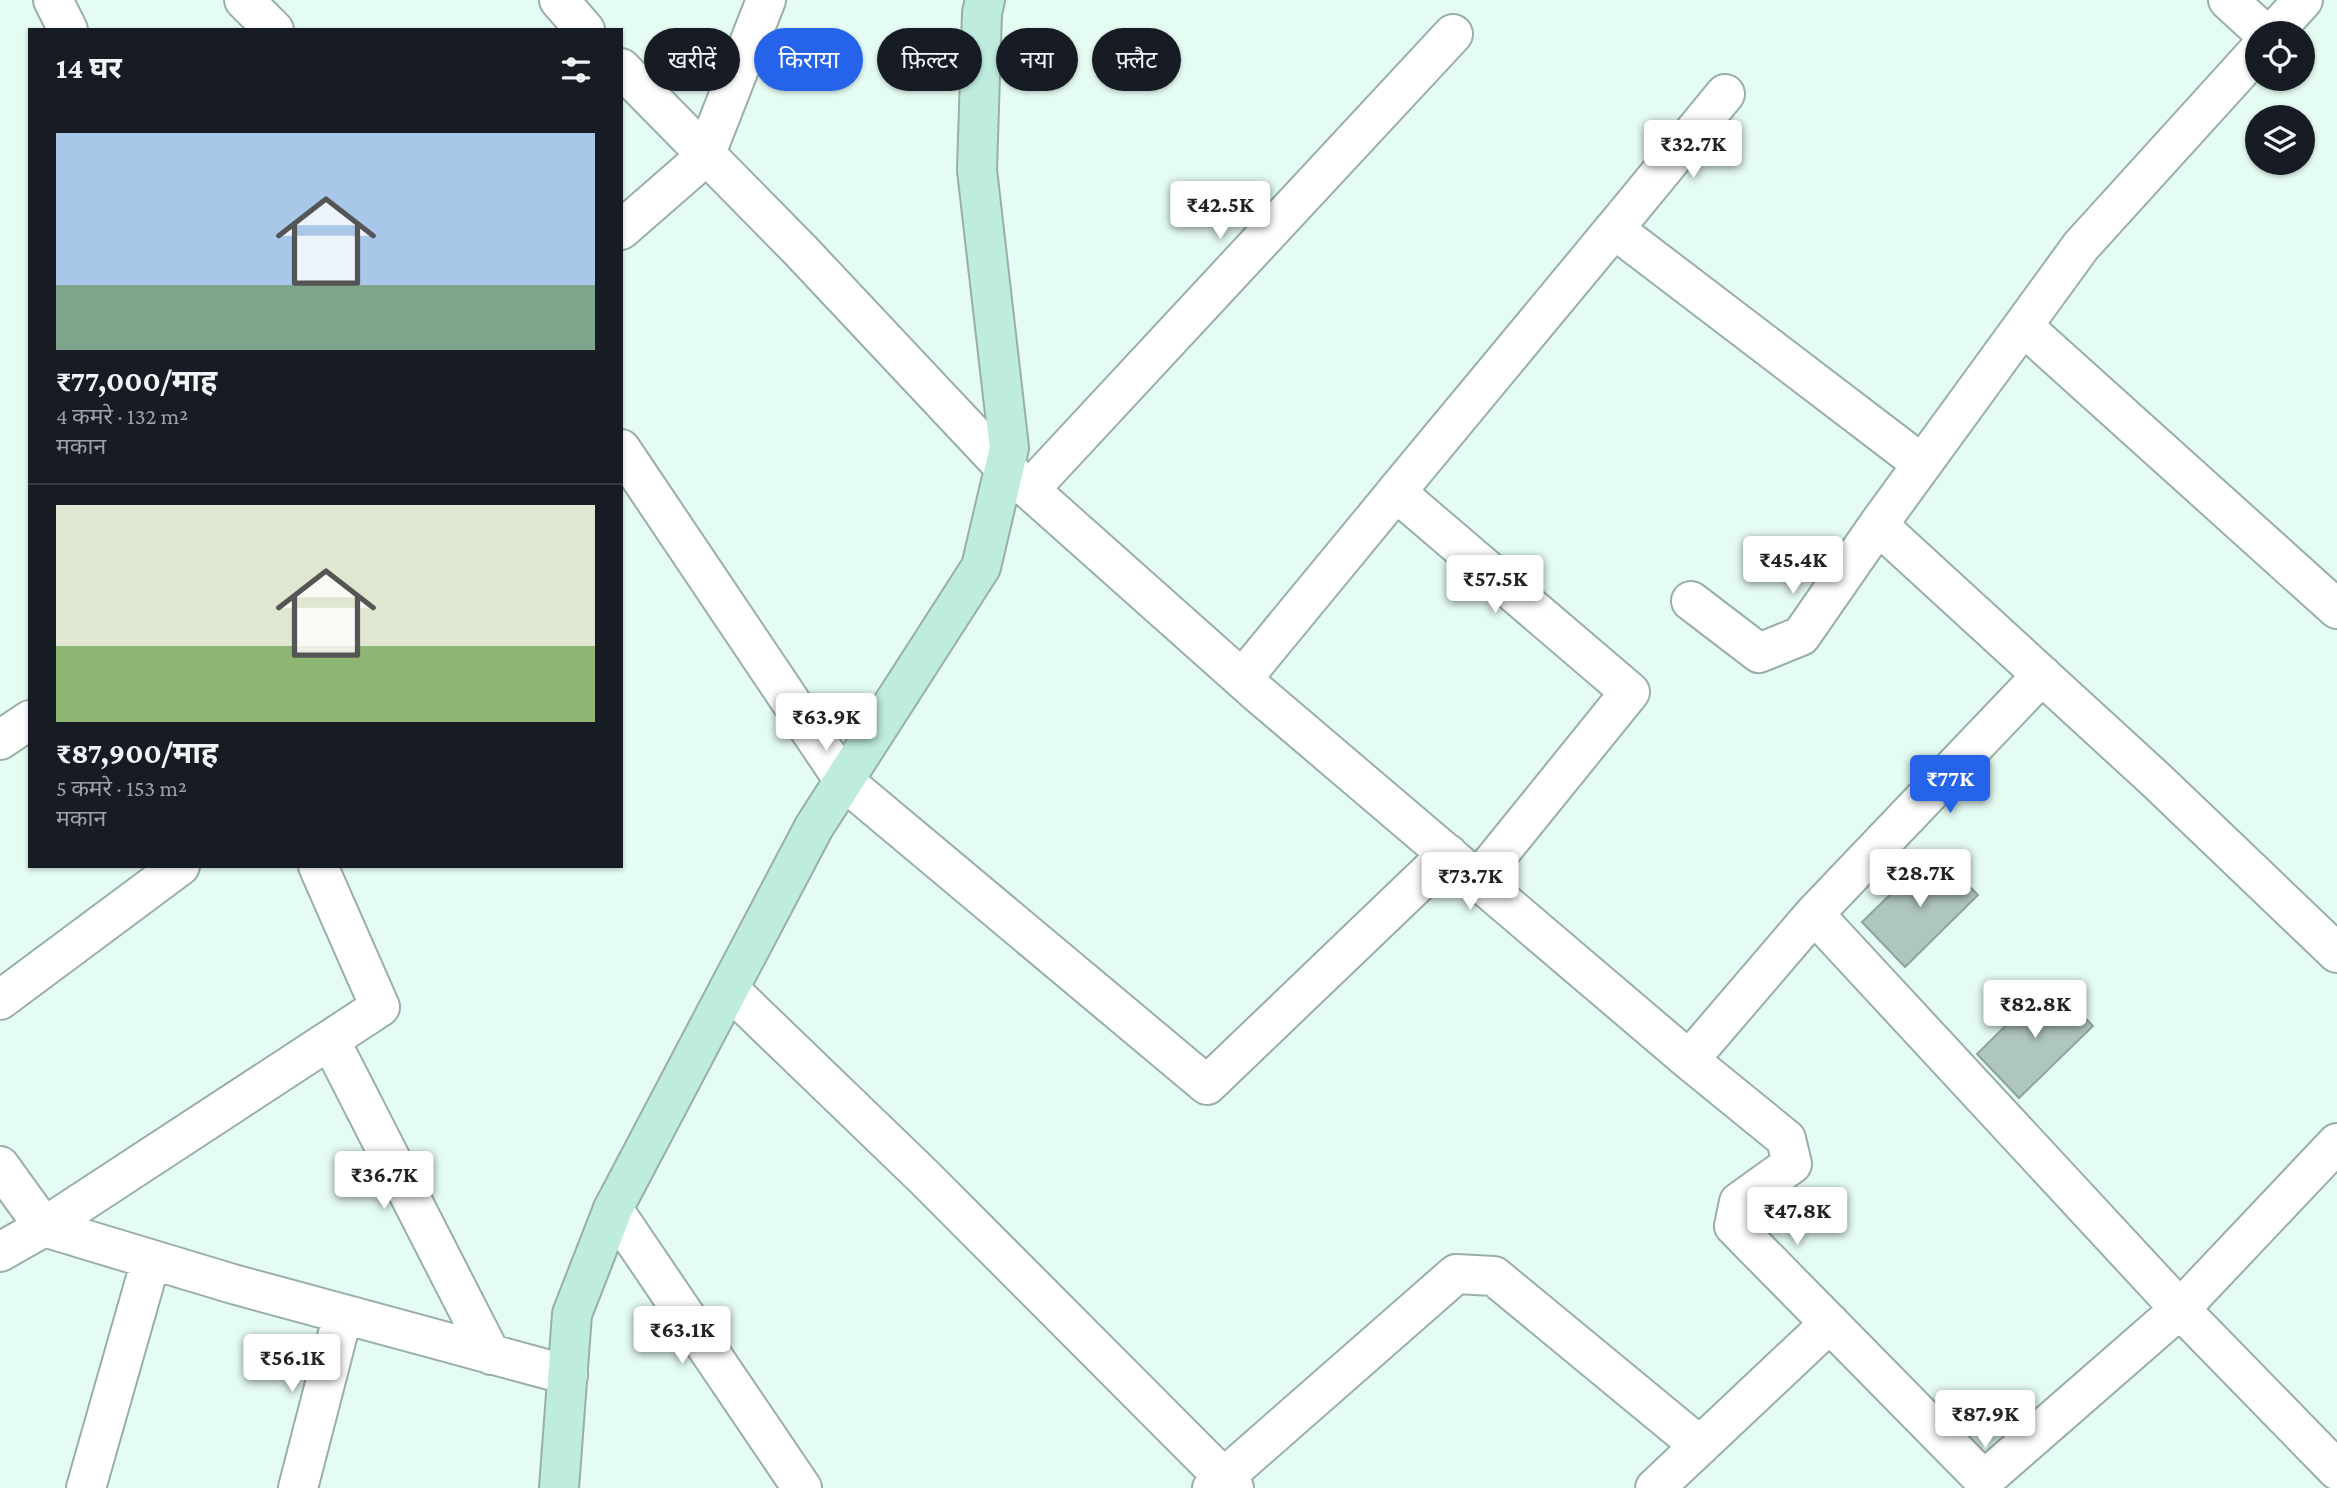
<!DOCTYPE html>
<html lang="hi">
<meta charset="utf-8">
<style>
:root{--surface:#171b24;--page:#20242c;--text:#f1f3f6;--muted:#9ea1a6;--line:#363941;--accent:#2563eb}
body{margin:0;font-family:"Crimson Pro","Noto Sans Devanagari",serif;background:var(--page);color:var(--text);height:100vh;display:flex;flex-direction:column;font-size:26px;white-space:nowrap}
*{box-sizing:border-box;margin:0}
p{font-size:23px;color:var(--muted)}
.icon{flex:none;width:38px;height:38px;fill:none;stroke:currentColor;stroke-width:2;stroke-linecap:round;stroke-linejoin:round}
.map{position:relative;flex:1;overflow:hidden}
.details{position:absolute;left:28px;top:28px;width:595px;height:840px;display:flex;flex-direction:column;background:var(--surface);border-radius:0px;box-shadow:0 2px 5px #0004}
.details>*{flex:none}
.top-card{position:absolute;left:644px;top:28px;width:665px;height:63px;display:flex;gap:14px}
.fabs{position:absolute;left:2245px;top:21px;display:grid;gap:14px}
.fabs a{display:grid;place-items:center;width:70px;height:70px;border-radius:50%;background:var(--surface);box-shadow:0 2px 5px #0004;font-size:35px}
.price{position:absolute;translate:-50% -60px;padding:0 16px;border-radius:7px;background:#fff;color:#222;font-size:23px;line-height:46px;filter:drop-shadow(0 2px 4px #0008)}
.price::after{content:'';position:absolute;left:50%;top:42px;width:21px;height:16px;margin-left:-10px;background:inherit;clip-path:polygon(0 0,100% 0,50% 100%)}
.price.selected{background:var(--accent);color:#fff}
ul{padding:0;list-style:none}
li{display:grid;align-content:center;gap:14px;height:371px;padding:0 28px}
li+li{border-top:2px solid var(--line)}
li span{display:grid;place-items:center;height:217px;border-radius:0px;color:#555}
li>.icon{margin-inline-start:auto}
span .icon{width:126px;height:126px;fill:#fffc;stroke-width:1}
li b{font-size:30px}
h2{display:flex;justify-content:space-between;align-items:center;height:84px;padding:0 28px;font-size:30px}
.chip{padding:0 24px;border-radius:32px;background:var(--surface);box-shadow:0 2px 5px #0004;font-size:24px;line-height:63px}
.chip.selected{background:var(--accent);color:#fff}
.map>svg:first-child{display:block}
</style>
<div class="map">
<svg width="2337" height="1488" viewBox="0 0 2337 1488">
<rect width="100%" height="100%" fill="#e5fcf2"/>
<path fill="#afc6bc" stroke="#8ea39a" stroke-width="2" d="M1935 851 1978 895 1905 967 1862 922Z
M2050 982 2093 1026 2019 1098 1977 1054Z"/>
<g fill="none" stroke-linecap="round" stroke-linejoin="round">
<defs>
<path id="street" d="M53 0 68 30
M244 0 274 30
M559 0 585 30
M2228 0 2264 33
M2273 33 2303 0
M2258 51 2081 246 1878 525 2155 779 2337 953
M621 68 801 251 1004 467 1259 694 1689 1060 1814 914 2180 1309 2337 1470
M1614 229 1725 94
M621 230 707 155 708 148 766 0
M2023 326 2337 609
M621 449 844 781 1207 1085 1448 854
M1030 489 1453 34
M1396 492 1614 229 1922 464
M1691 601 1759 653 1801 636 1878 525
M1242 679 1396 492 1630 692 1478 880
M0 740 30 720
M1814 914 2042 675
M729 989 924 1177 1234 1488
M0 1000 180 866
M330 1040 491 1355
M1689 1060 1786 1139 1792 1164 1739 1202 1734 1226 1984 1480 2180 1309 2337 1143
M0 1166 44 1227 380 1007 318 866
M613 1209 802 1488
M0 1252 44 1227 233 1284 568 1375
M86 1488 151 1260
M298 1488 343 1314
M1212 1488 1456 1274 1494 1276 1700 1446
M1655 1488 1830 1323"/>
<path id="secondary" d="M559 1488 572 1314 613 1209 814 827 981 567 1009 448 977 170 982 13 985 0"/>
</defs>
<use href="#street" stroke="#99afa6" stroke-width="42"/>
<use href="#secondary" stroke="#99afa6" stroke-width="42"/>
<use href="#street" stroke="#fff" stroke-width="38"/>
<use href="#secondary" stroke="#beecdf" stroke-width="38"/>
</g>
</svg>
<div class="fabs">
<a><svg class="icon" aria-label="locate" viewBox="0 0 24 24"><circle cx="12" cy="12" r="6"/><path d="M12 2v4M12 18v4M2 12h4M18 12h4"/></svg></a>
<a><svg class="icon" aria-label="layers" viewBox="0 0 24 24"><path d="M12 4l9 5-9 5-9-5zM3 14l9 5 9-5"/></svg></a>
</div>
<b class="price" style="left:1693px;top:180px">₹32.7K</b>
<b class="price" style="left:1220px;top:241px">₹42.5K</b>
<b class="price" style="left:1793px;top:596px">₹45.4K</b>
<b class="price" style="left:1495px;top:615px">₹57.5K</b>
<b class="price" style="left:826px;top:753px">₹63.9K</b>
<b class="price selected" style="left:1950px;top:815px">₹77K</b>
<b class="price" style="left:1920px;top:909px">₹28.7K</b>
<b class="price" style="left:1470px;top:912px">₹73.7K</b>
<b class="price" style="left:2035px;top:1040px">₹82.8K</b>
<b class="price" style="left:384px;top:1211px">₹36.7K</b>
<b class="price" style="left:1797px;top:1247px">₹47.8K</b>
<b class="price" style="left:682px;top:1366px">₹63.1K</b>
<b class="price" style="left:292px;top:1394px">₹56.1K</b>
<b class="price" style="left:1985px;top:1450px">₹87.9K</b>
<div class="top-card">
<a class="chip">खरीदें</a>
<a class="chip selected">किराया</a>
<a class="chip">फ़िल्टर</a>
<a class="chip">नया</a>
<a class="chip">फ़्लैट</a>
</div>
<section class="details">
<h2>14 घर<svg class="icon" aria-label="filters" viewBox="0 0 24 24"><path d="M4 7h16M4 17h16"/><circle cx="9" cy="7" r="2"/><circle cx="15" cy="17" r="2"/></svg></h2>
<ul>
<li><span style="background:linear-gradient(#a9c7e8 70%,#7fa58c 0)"><svg class="icon" aria-label="home" viewBox="0 0 24 24"><path d="M3 11l9-7 9 7M6 9v11h12V9"/></svg></span><div><b>₹77,000/माह</b><p>4 कमरे · 132 m²</p><p>मकान</p></div></li>
<li><span style="background:linear-gradient(#dfe7d0 65%,#8fb573 0)"><svg class="icon" aria-label="home" viewBox="0 0 24 24"><path d="M3 11l9-7 9 7M6 9v11h12V9"/></svg></span><div><b>₹87,900/माह</b><p>5 कमरे · 153 m²</p><p>मकान</p></div></li>
</ul>
</section>
</div>
